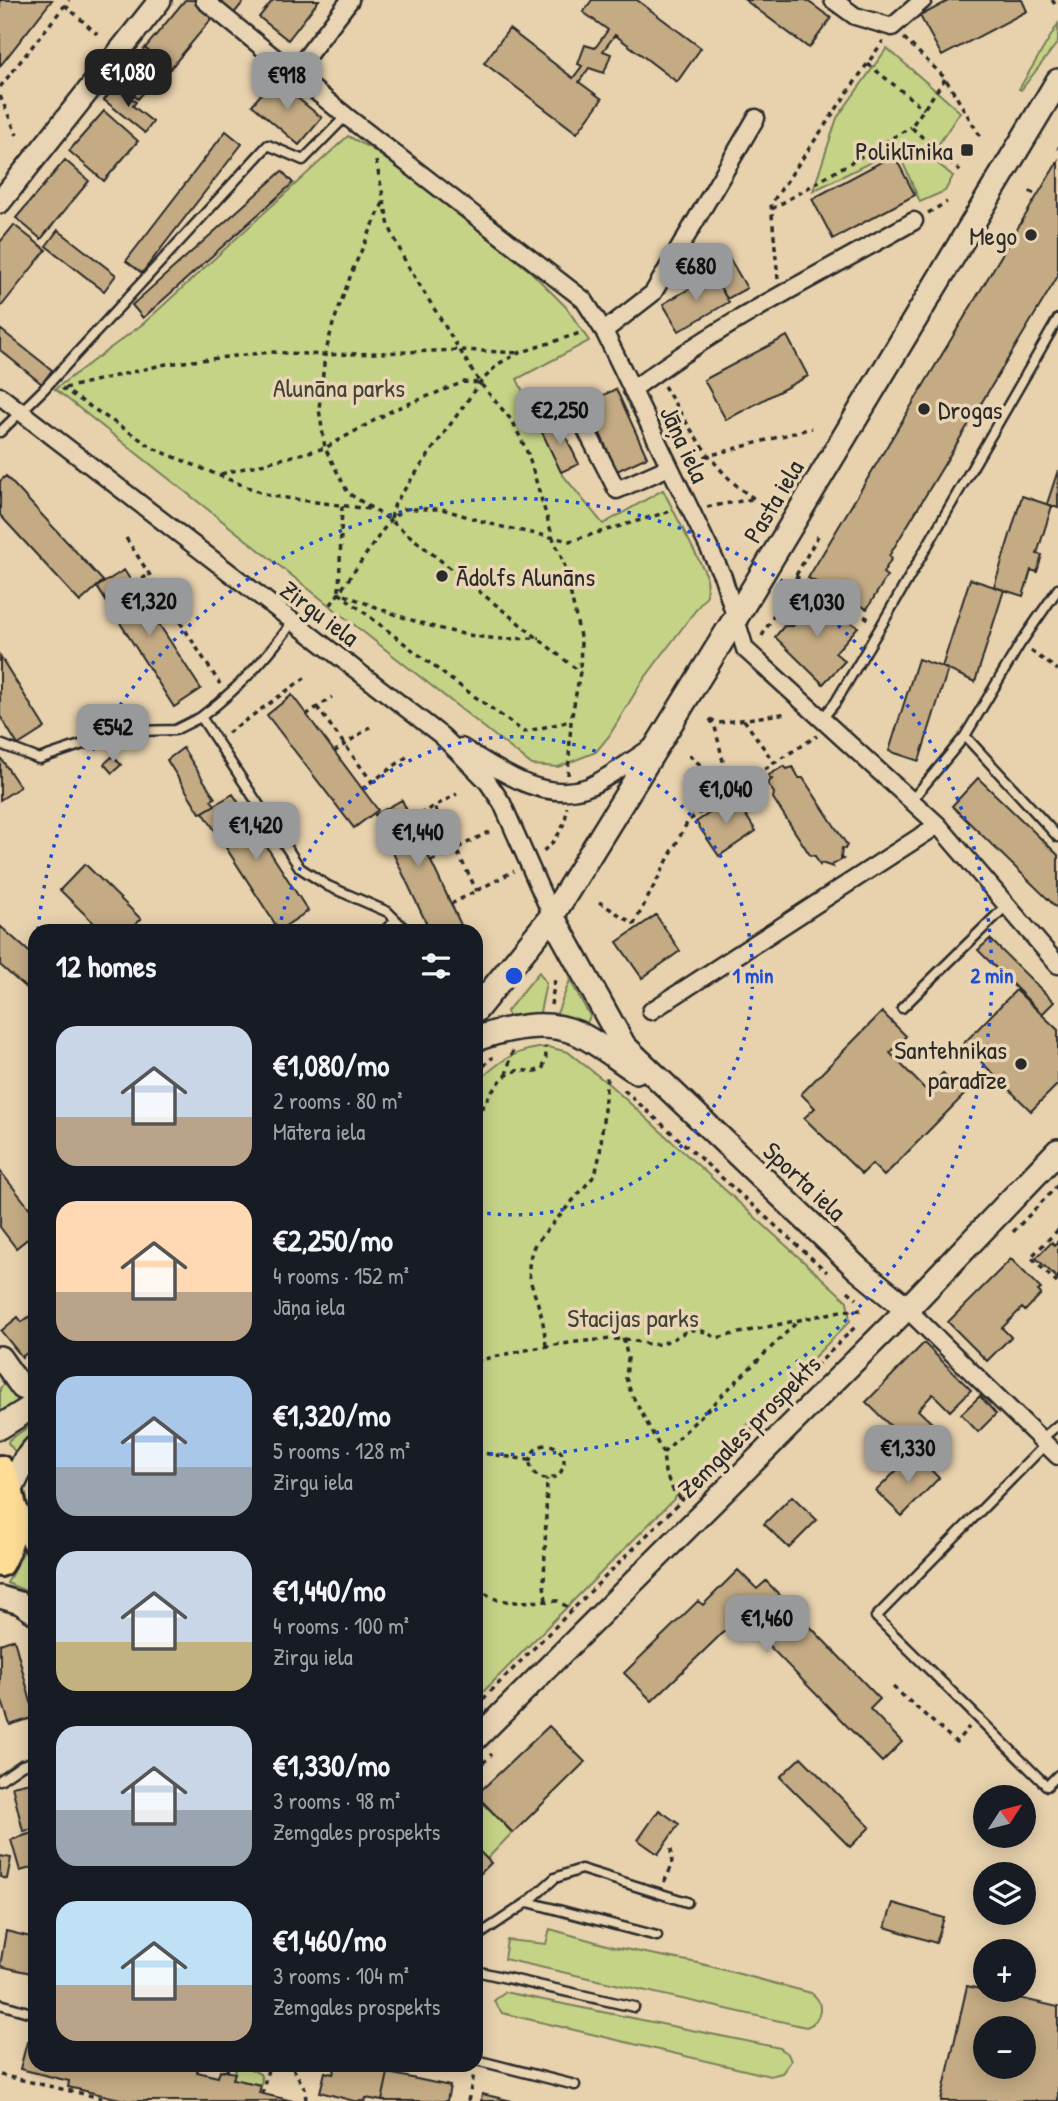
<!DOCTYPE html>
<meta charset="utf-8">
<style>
:root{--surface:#171b24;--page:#20242c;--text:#f1f3f6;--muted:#9ea1a6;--accent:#98999b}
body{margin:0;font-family:"Patrick Hand",sans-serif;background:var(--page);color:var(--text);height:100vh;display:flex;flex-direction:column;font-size:26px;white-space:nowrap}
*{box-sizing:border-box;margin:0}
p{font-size:23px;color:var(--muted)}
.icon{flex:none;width:38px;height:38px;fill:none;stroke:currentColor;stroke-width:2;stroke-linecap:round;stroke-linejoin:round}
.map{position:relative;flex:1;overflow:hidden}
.panel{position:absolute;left:28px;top:924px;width:455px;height:1148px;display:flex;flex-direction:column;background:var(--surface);border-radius:21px;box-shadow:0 4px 18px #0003}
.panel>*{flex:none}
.needle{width:46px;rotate:54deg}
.buttons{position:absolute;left:973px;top:1785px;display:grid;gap:14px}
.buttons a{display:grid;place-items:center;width:63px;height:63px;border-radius:50%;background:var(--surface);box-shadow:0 4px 18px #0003;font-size:35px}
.price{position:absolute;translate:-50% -60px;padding:0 16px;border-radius:14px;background:var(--accent);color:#111;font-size:23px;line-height:46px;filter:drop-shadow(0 2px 4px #0008)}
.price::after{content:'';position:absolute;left:50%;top:42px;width:21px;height:16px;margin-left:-10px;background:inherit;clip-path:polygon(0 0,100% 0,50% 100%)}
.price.active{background:#222;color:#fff}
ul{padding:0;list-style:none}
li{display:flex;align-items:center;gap:21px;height:175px;padding:0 28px}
li span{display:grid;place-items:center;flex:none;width:196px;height:140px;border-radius:21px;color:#555}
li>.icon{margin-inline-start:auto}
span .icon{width:84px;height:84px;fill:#fffc;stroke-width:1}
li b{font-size:30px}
h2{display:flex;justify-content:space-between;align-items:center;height:84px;padding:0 28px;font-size:30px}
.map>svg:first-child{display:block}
</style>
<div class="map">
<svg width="1058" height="2101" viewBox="0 0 1058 2101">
<rect width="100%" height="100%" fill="#e8d2ae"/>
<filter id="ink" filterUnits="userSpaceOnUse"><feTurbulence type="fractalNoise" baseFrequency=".0143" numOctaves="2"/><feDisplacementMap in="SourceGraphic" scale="14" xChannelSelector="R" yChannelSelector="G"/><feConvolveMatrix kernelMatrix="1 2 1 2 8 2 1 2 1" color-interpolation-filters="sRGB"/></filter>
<g filter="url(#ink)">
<path fill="#c5d387" stroke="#787f59" stroke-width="2" d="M1058 24V42L1021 90 1019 89Z
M887 48 960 112 930 157 953 176 945 191 920 202 897 149 813 191 837 118Z
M348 136 370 148 437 196 531 272 566 307 589 341 517 379 562 474 603 524 663 490 706 574 707 595 641 683 609 736 596 752 558 767 532 765 55 389 144 323Z
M539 972 546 983 539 1017 512 1019 508 1017 507 1011Z
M570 980 590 1016 588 1021 583 1025 556 1016Z
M548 1047 568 1052 611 1086 847 1301 850 1321 476 1699V1083C500 1061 514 1049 548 1047Z
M7 1382 19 1399 17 1404 0 1413V1388Z
M28 1427H33L34 1432 21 1452 17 1454 8 1443 9 1440Z
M24 1551 28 1552 35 1563V1595L7 1583Z
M476 1795 512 1833 487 1859 476 1848Z
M550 1929 614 1947 698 1963 811 1993C825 2002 822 2022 806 2027L504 1959 507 1940 546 1944Z
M504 1992 780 2048 788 2054 791 2061 782 2073 770 2076 502 2013 494 2001Z
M236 2065 249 2068 260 2074 262 2079 261 2085 233 2079Z"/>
<path fill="#c4ab84" stroke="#2b2b2b" stroke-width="2" fill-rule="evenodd" d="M0 0H52L0 66Z
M185 0H195L214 16 170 69 145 48Z
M211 0H245L231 17Z
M273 0H319L288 40 259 17Z
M592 0H637L701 48 677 82 615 35 603 51 611 54 604 73 589 68 579 82 602 99 577 133 484 63 509 29 573 78 582 66 578 64 585 45 595 48 608 30 583 12Z
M745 0H806L831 18 809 48Z
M950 0H1022L1027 11 942 56 920 16Z
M145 48 165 65 156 77 161 81 154 90 149 86 138 99 120 83Z
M274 79 322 118 299 145 252 105Z
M116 86 136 102 133 106 153 122 145 133 104 100Z
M104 111 138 141 104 181 69 151Z
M226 131 242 144 142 273 126 261Z
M894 155 915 195 833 239 812 199Z
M65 160 89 181 41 239 16 218Z
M1058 161V276L889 556 892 558 883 573 887 576 867 609 808 578Z
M282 171 293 183 143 318 132 305Z
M14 225 46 250 0 308V242Z
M58 230 116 275 104 291 46 246Z
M724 249 747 288 727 299 704 260Z
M713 275 729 302 679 331 663 304Z
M0 329 52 370 42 384 0 350Z
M787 336 808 376 726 420 704 380Z
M616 389 647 457 617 471 586 403Z
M558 421 579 464 561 472 541 430Z
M1058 470V508L1047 504Z
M6 476 103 581 80 602 0 515V481Z
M1022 496 1052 506 1037 554 1042 555 1037 572 1031 570 1023 596 994 587Z
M124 570 201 689 174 707 97 587Z
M970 579 1004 590 975 682 942 667Z
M809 598 858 627 835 653 845 661 823 684 775 637 784 626H793Z
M0 656 45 728 18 745 0 716Z
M918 659 948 669 919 761 889 751Z
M292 695 378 810 354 828 267 715Z
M183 748 215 798 211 800 215 805 203 812 200 813 167 760Z
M113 756 121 765 112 773 104 764Z
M0 757 20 787 0 800Z
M784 766 787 769 793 767 799 778H803L847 845 845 849 842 848 841 858 843 859 832 865 833 867 821 863 820 865 815 856 810 855 773 798 774 793 767 783 772 779 769 777V775Z
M978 778 1058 855V909L952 806Z
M233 794 308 911 279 930 203 812Z
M734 797 756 831 719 856 696 822Z
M402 800 462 927 454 931H430L375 815Z
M85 864 141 919 129 931H102L60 890Z
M656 915 680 951 642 978 617 942Z
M0 926 35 957V996L0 965Z
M990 939 1054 1002 1042 1014 978 950Z
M1016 990 1058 1030V1084L1031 1111 963 1044Z
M882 1012 906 1036 890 1053 926 1090 943 1073 965 1094 884 1176 872 1164 862 1174 804 1118 815 1108 801 1094Z
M0 1171 35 1215V1233L16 1248 0 1227Z
M1058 1241V1279L1036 1258 1052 1242 1054 1245Z
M1011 1259 1041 1289 1038 1291 1041 1294 1025 1311 1022 1308 1002 1328 1011 1337 987 1361 948 1322Z
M35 1312V1346L22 1357 1 1331 18 1317 22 1322Z
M924 1343 971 1390 950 1411 933 1394 918 1410 935 1426 913 1448 866 1402Z
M980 1396 996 1414 978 1432 961 1414Z
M914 1453 939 1478 902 1516 876 1491Z
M792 1496 817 1520 789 1548 764 1524Z
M738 1570 757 1589 766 1581 880 1699 870 1709 902 1742 882 1762 740 1616 652 1701 624 1673 698 1601 703 1605Z
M14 1639 35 1717 10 1725 2 1701H0V1644Z
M549 1726 585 1762 513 1833 476 1795Z
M801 1757 870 1827 850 1847 780 1777Z
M35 1781V1829L23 1831 12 1786Z
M659 1810 679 1824 658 1854 638 1840Z
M35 1832V1867L20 1871 11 1840Z
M476 1848 491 1863 476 1878Z
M0 1856 11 1858 7 1879 0 1877Z
M893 1903 944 1918 936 1943 885 1927Z
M6 1931 35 1938V1974L0 1966Z
M967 1986 1058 2007V2101H941ZM985 2028H1024V2067H985Z
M27 2042 35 2044V2065H198L197 2072 218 2077 220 2070 235 2073 233 2079 261 2085 259 2093 293 2101H129L68 2087 69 2081 20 2069Z
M336 2065H362L388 2073 382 2101 366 2098 365 2101H354L320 2092 325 2072 333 2074Z
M388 2073 450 2086 447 2101H382Z
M482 2094 512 2101H481Z"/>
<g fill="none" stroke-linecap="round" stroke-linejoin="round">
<defs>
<path id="service" d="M0 432 43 390 268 145 303 160 346 116
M292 623C266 659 237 690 201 717L300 868 328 886 388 912 407 931
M821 720 835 703 881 626 1058 319
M965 736 1058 837
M0 744 39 759 89 742 137 731 175 730 201 717
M911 801 965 736 1020 644 1058 589
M384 931 396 920
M902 1008 1007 905
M1041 1439 1058 1425
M1046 1444 876 1617 1047 1786 1058 1775
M0 1780 22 1765 35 1761
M528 1902 657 1936
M476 1937 528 1902 555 1878 581 1869 687 1902
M476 1971 634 2007
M0 2004 35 2014
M476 2060 575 2085"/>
<path id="minor" d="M204 0 346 116 584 300 604 331 723 577 745 649 938 825 1058 965
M833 0 855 16 892 27 923 0
M294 73 350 0
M604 331 653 293 756 118
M632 390C719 324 819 275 914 221
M0 396 442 736 487 781 502 803 552 916
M580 418 617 490 669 467
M461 747C498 769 540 802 585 788 602 783 637 756 654 746
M651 1011 938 825
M907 1309 1058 1456"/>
<path id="tertiary" d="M0 202 160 0
M0 1357 22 1388 35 1393
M14 1504 35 1545
M0 1597 20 1603 35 1613
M476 1739 907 1309"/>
<path id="secondary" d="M552 916 624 1046 858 1269 907 1309 1058 1151
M476 1010 552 916 735 619 1058 81
M476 1039C507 1028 545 1019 577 1033 594 1040 619 1060 636 1071
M0 1427 35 1405
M11 1489 25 1460 35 1448"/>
<path id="primary" d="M0 1469C18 1501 18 1531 0 1563"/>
</defs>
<use href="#service" stroke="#2b2b2b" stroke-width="13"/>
<use href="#minor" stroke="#2b2b2b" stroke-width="21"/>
<use href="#tertiary" stroke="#2b2b2b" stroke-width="26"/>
<use href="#secondary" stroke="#2b2b2b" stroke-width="28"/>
<use href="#primary" stroke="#2b2b2b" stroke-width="32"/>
<path stroke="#2b2b2b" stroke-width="3.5" stroke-dasharray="5 5" stroke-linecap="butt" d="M1052 0 1058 8
M65 5 97 34
M904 38 945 78 980 136
M868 64 924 109
M945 79 911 127 962 173
M0 87 69 0
M0 96 17 135
M1057 148H1058
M376 161 389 226 406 263 480 383 513 422 528 454 553 538 564 563 581 641 580 672 571 721 568 775
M1030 191 1037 196
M383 203 353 269 333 324 325 355 319 409 325 448 348 493 390 520 580 672
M772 209 911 127
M928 213 947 202
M778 279 771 204 883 41
M664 386C691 429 718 482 766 505
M62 388 155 449 247 487 271 496 369 509
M65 388 166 364 270 352 325 355 460 350 519 353
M685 462 812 428
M221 474 325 448 393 410 464 382 480 383
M707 507 753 499
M391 518 395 503 432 450 480 383 498 364 519 353 583 332
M126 538 220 684
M795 576 869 619
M134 585 149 574
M339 591 342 506
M339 593 449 678 524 732 570 721
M345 595C395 615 448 636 502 639 514 639 527 638 540 638
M325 613 390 520 403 509H442L498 526 570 541 671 511
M762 636 818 536
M1031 651 1058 670
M317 707 372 782
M306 715 332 697
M710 719 719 723 788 713
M710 719 715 727 730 791
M744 720 775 764
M228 733 306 677
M334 752 370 727
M689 755 728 789
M362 789 408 756
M435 808 477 891
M411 819 457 794
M543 851C557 840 566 825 567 807
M431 861 489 832
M599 902 634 924 688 821 730 791 817 736
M451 904 514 871
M551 1005 555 979
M476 1073 493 1057
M506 1075 513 1050
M624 1090 827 1272
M476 1117C486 1103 499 1074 516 1071 529 1068 528 1076 543 1068L546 1057 545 1047
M1058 1230 1031 1257 1058 1284
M1013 1232 1058 1185
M848 1291 857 1299
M623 1338 628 1358 626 1378 631 1393 663 1453 665 1472 673 1490 682 1500
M546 1346C545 1336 544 1327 542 1318 535 1288 521 1275 535 1244L595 1175 600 1154 607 1077
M476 1361C523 1350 571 1340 620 1339 634 1338 647 1348 662 1343 687 1336 688 1320 716 1338L841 1311 862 1310
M530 1462a17 17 0 1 1 34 0a17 17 0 1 1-34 0Z
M476 1452 529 1460
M663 1453 796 1323
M476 1589 498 1600 515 1602 558 1601 572 1610
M546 1600 544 1585 547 1479
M893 1687 956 1742 969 1727
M476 1706 857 1325
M476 1770 492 1754
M664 1882 672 1866 671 1849
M453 2065 467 2070
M293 2068 305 2089 306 2101
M227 2071 228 2065
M0 2075 115 2101
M262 2094 269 2065
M468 2101 474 2074"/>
<use href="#service" stroke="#e9d5b3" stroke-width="8"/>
<use href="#minor" stroke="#e9d5b3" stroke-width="16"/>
<use href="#tertiary" stroke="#e9d5b3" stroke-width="21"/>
<use href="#secondary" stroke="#e9d5b3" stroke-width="23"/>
<use href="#primary" stroke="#fedd96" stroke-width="26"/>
</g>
</g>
<g fill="none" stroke="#1d4ed8" stroke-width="3.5" stroke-dasharray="3.5 7">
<path d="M279 930A239 239 0 1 1 477 1212"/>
<path d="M38 930A478 478 0 1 1 476 1453"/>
</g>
<g fill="#2b2b2b" stroke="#e9d5b3" stroke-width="2.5">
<rect x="960" y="143" width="14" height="14" rx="3.5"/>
<circle cx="1031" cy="235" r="7"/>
<circle cx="924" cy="409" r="7"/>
<circle cx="442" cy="576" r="7"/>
<circle cx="1021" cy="1064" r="7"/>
</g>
<g text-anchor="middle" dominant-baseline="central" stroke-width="7" stroke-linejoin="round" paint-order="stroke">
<g font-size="26" fill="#2b2b2b" stroke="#e9d5b3" text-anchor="end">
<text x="953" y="150">Poliklīnika</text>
<text x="1017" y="235">Mego</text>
<text x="938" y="409" text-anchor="start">Drogas</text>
<text x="456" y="576" text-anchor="start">Ādolfs Alunāns</text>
<text x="1007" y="1049">Santehnikas<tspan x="1007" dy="30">paradīze</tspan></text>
</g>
<g font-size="26" fill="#424439" stroke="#e9d5b3">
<text x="339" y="387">Alunāna parks</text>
<text x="633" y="1317">Stacijas parks</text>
</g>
<g font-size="26" fill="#2b2b2b" stroke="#e9d5b3">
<text transform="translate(685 444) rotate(65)">Jāņa iela</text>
<text transform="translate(773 501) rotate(-59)">Pasta iela</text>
<text transform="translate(320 613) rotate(37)">Zirgu iela</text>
<text transform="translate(805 1181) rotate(43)">Sporta iela</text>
<text transform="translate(749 1426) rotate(-45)">Zemgales prospekts</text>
</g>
</g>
<circle cx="514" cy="976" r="10" fill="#1d4ed8" stroke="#e9d5b3" stroke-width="3.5"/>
<g font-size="21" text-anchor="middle" font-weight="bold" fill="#1d4ed8" stroke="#e9d5b3" stroke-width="7" stroke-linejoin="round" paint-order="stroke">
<text x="753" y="983">1 min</text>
<text x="992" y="983">2 min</text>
</g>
</svg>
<div class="buttons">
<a><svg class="needle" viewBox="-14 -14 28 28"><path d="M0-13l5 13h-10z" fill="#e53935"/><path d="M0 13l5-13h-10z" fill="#9ea1a6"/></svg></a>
<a><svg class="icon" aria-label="layers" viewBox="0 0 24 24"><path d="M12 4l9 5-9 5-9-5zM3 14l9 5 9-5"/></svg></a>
<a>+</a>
<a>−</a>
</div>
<b class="price active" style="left:128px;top:109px">€1,080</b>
<b class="price" style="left:287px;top:112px">€918</b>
<b class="price" style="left:696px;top:303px">€680</b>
<b class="price" style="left:560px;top:447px">€2,250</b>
<b class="price" style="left:149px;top:638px">€1,320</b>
<b class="price" style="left:817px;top:639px">€1,030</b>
<b class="price" style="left:113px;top:764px">€542</b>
<b class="price" style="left:726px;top:826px">€1,040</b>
<b class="price" style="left:256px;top:862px">€1,420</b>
<b class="price" style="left:418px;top:869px">€1,440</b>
<b class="price" style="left:908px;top:1485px">€1,330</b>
<b class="price" style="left:767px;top:1655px">€1,460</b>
<section class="panel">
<h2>12 homes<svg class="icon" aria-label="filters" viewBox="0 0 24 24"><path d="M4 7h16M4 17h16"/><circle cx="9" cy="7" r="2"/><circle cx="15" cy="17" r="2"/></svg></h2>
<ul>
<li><span style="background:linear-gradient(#c9d6e8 65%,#b9a48a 0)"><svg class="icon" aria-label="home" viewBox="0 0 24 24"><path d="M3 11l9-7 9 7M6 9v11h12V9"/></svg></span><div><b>€1,080/mo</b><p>2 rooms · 80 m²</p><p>Mātera iela</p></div></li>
<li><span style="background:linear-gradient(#ffd9b3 65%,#b9a48a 0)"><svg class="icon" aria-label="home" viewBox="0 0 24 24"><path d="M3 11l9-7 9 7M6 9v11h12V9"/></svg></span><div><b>€2,250/mo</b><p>4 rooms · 152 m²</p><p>Jāņa iela</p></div></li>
<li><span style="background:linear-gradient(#a9c7e8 65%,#9aa5b1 0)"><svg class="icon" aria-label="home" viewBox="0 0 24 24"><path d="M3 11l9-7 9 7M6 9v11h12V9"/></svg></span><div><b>€1,320/mo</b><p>5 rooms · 128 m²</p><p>Zirgu iela</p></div></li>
<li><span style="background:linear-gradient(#c9d6e8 65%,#c2b280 0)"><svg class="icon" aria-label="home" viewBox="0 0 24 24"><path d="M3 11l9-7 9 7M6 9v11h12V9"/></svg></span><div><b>€1,440/mo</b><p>4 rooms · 100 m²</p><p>Zirgu iela</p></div></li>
<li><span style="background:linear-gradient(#c9d6e8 60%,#9aa5b1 0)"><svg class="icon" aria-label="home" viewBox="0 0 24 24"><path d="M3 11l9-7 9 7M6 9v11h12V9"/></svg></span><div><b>€1,330/mo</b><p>3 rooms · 98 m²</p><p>Zemgales prospekts</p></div></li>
<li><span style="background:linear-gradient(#bfe0f5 60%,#b9a48a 0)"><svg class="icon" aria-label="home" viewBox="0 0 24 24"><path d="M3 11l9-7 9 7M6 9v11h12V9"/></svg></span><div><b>€1,460/mo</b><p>3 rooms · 104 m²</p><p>Zemgales prospekts</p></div></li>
</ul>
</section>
</div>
